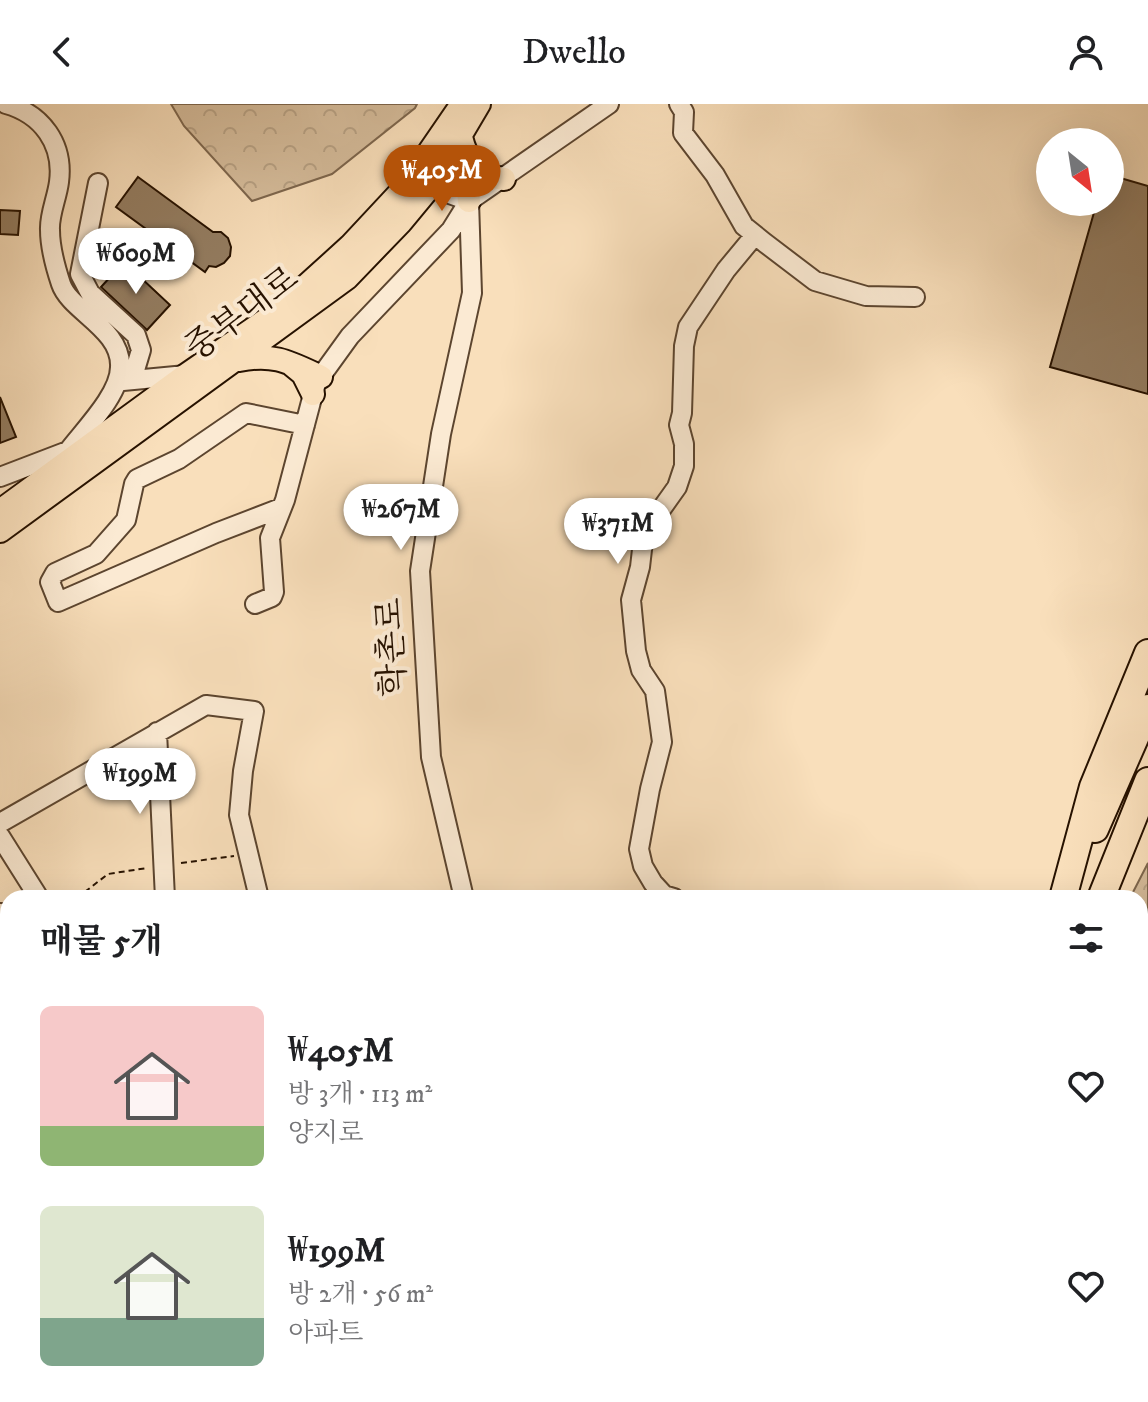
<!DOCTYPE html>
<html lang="ko">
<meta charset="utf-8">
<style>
:root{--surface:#fff;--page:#f2f2f2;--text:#202124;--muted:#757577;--accent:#b45309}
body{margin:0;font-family:"IM FELL DW Pica","Noto Serif KR",serif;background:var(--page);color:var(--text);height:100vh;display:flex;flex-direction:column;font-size:30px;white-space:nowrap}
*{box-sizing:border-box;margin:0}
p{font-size:26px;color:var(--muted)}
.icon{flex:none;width:44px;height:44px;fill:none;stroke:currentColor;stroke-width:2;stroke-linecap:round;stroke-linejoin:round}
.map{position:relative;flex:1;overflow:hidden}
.panel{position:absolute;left:0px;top:786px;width:1148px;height:512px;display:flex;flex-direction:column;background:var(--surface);border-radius:24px 24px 0 0;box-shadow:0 8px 32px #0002}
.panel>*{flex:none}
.needle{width:52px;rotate:150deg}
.fabs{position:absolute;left:1036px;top:24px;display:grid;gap:16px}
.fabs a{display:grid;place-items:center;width:88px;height:88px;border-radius:50%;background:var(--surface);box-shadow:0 8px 32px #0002;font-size:40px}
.price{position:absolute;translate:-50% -68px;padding:0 18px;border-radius:28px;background:#fff;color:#222;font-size:26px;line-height:52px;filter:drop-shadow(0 2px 4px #0008)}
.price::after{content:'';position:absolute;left:50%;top:48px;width:24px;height:18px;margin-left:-12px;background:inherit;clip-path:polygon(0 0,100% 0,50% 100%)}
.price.active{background:var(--accent);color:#fff}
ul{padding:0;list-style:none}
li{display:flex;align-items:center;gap:24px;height:200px;padding:0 40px}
li span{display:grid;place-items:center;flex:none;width:224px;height:160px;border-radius:12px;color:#555}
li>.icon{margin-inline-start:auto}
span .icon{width:96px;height:96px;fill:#fffc;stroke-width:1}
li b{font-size:34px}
h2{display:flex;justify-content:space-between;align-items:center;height:96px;padding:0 40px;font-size:34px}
header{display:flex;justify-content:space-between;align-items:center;height:104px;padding:0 40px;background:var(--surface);font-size:36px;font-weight:600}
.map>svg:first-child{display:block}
</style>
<header><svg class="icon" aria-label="back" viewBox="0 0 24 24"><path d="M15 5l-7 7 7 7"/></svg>Dwello<svg class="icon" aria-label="person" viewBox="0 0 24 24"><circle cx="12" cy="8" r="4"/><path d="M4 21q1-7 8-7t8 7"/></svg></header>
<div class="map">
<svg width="1148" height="1298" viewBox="0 0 1148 1298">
<defs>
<pattern id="forest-crowns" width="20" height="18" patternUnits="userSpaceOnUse" patternTransform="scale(2)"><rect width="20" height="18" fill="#d5bc9b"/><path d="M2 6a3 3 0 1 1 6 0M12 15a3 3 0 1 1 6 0" fill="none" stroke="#b7a184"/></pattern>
</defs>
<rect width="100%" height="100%" fill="#f9dfbb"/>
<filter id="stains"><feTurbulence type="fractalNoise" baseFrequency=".0025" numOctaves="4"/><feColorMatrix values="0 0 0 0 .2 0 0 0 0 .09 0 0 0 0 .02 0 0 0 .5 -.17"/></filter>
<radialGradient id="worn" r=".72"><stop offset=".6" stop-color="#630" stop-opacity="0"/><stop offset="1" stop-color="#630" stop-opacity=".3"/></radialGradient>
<path fill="url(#forest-crowns)" stroke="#7e674e" stroke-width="2" d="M171 0H417L415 4 332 70 252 97 184 22Z
M1148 759V1298H947L952 1290H1140V794H1130Z"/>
<path fill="#947d61" stroke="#271200" stroke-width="2" d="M1110 71 1148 82V290L1050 263 1097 98H1110Z
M138 73 213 128H221L228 134 231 143 230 152 224 159 216 163 209 162 205 168 116 103Z
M0 106 20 107 18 131 0 130Z
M124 158 170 201 147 226 101 183Z
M0 293 16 333 0 339Z"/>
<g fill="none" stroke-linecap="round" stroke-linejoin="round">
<defs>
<path id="minor" d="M6 0C42 10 64 40 59 78 57 94 49 111 50 126 50 142 56 165 61 180 70 207 122 225 120 263 120 290 85 325 69 346
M679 0 684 8 683 29 715 71 744 122 765 139 815 177 866 192 915 193
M98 79 80 170 90 189 136 231 141 246 132 276
M430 83 469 97
M123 277 186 271
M0 373 81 342
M281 404 216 429 58 498 50 478 55 469 96 450 126 416 134 380 137 375 179 355 246 309 305 321
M255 500 272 493 274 488 270 434 285 396 316 279 350 232 451 126 469 97 609 0
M157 628 165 794
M0 719 206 601 254 607 243 667 239 711 259 794
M0 732 39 794
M464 794 431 653 420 467 441 330 472 189 469 97
M674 794 664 791 653 779 643 762 639 745 650 685 662 638 655 587 641 566 636 547 631 496 640 463 643 437 650 421 677 383 684 362V340L679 321 682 309 684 242 688 223 726 166 755 131
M0 809 8 810
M511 1290V1298
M349 1298 360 1290"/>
<path id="major" d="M461 33C467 58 479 72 504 75
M465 50 469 97
M239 256C274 249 289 258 321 273
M292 261 303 270 313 290
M0 407 186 271 276 209 350 142 405 83 462 0
M0 427 347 174 401 118 430 83 479 0"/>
<path id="highway" d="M1095 725 1148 604
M1063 794 1093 683 1148 549
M1101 794 1148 677
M837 1298 842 1290
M882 1298 886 1290"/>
</defs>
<use href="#minor" stroke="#5c452f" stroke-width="22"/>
<use href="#major" stroke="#271200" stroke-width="26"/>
<use href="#highway" stroke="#271200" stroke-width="30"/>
<path stroke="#271200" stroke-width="2" stroke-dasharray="6 4" stroke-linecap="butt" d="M181 759 234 752
M77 794 108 770 147 764"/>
<use href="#minor" stroke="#fbead3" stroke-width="18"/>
<use href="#major" stroke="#f9dfbb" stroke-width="22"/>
<use href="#highway" stroke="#f9dfbb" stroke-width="26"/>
</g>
<g text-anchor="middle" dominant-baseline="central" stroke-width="8" stroke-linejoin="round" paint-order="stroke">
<g font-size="34" fill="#271200" stroke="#fbead3">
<text transform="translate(242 210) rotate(-37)">중부대로</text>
<text transform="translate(392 543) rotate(-93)">학촌로</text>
</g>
</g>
<rect width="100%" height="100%" filter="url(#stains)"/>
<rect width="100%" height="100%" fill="url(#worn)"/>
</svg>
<div class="fabs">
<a><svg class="needle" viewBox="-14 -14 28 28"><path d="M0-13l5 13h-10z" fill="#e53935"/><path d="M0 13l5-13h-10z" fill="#757577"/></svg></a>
</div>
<b class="price active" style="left:442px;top:109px">₩405M</b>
<b class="price" style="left:136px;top:192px">₩609M</b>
<b class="price" style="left:401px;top:448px">₩267M</b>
<b class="price" style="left:618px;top:462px">₩371M</b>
<b class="price" style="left:140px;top:712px">₩199M</b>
<section class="panel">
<h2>매물 5개<svg class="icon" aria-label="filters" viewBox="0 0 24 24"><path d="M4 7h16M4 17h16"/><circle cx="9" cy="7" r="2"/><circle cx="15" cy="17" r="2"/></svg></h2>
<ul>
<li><span style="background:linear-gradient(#f6c9c9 75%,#8fb573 0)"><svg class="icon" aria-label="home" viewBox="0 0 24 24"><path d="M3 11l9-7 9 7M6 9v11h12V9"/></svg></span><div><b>₩405M</b><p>방 3개 · 113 m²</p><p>양지로</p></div><svg class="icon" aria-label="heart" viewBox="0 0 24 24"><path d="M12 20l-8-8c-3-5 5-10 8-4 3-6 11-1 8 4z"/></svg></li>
<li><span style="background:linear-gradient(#dfe7d0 70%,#7fa58c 0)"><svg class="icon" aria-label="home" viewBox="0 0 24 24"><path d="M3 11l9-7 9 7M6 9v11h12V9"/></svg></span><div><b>₩199M</b><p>방 2개 · 56 m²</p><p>아파트</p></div><svg class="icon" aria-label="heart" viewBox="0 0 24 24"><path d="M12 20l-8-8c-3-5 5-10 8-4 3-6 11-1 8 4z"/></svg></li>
</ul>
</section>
</div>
